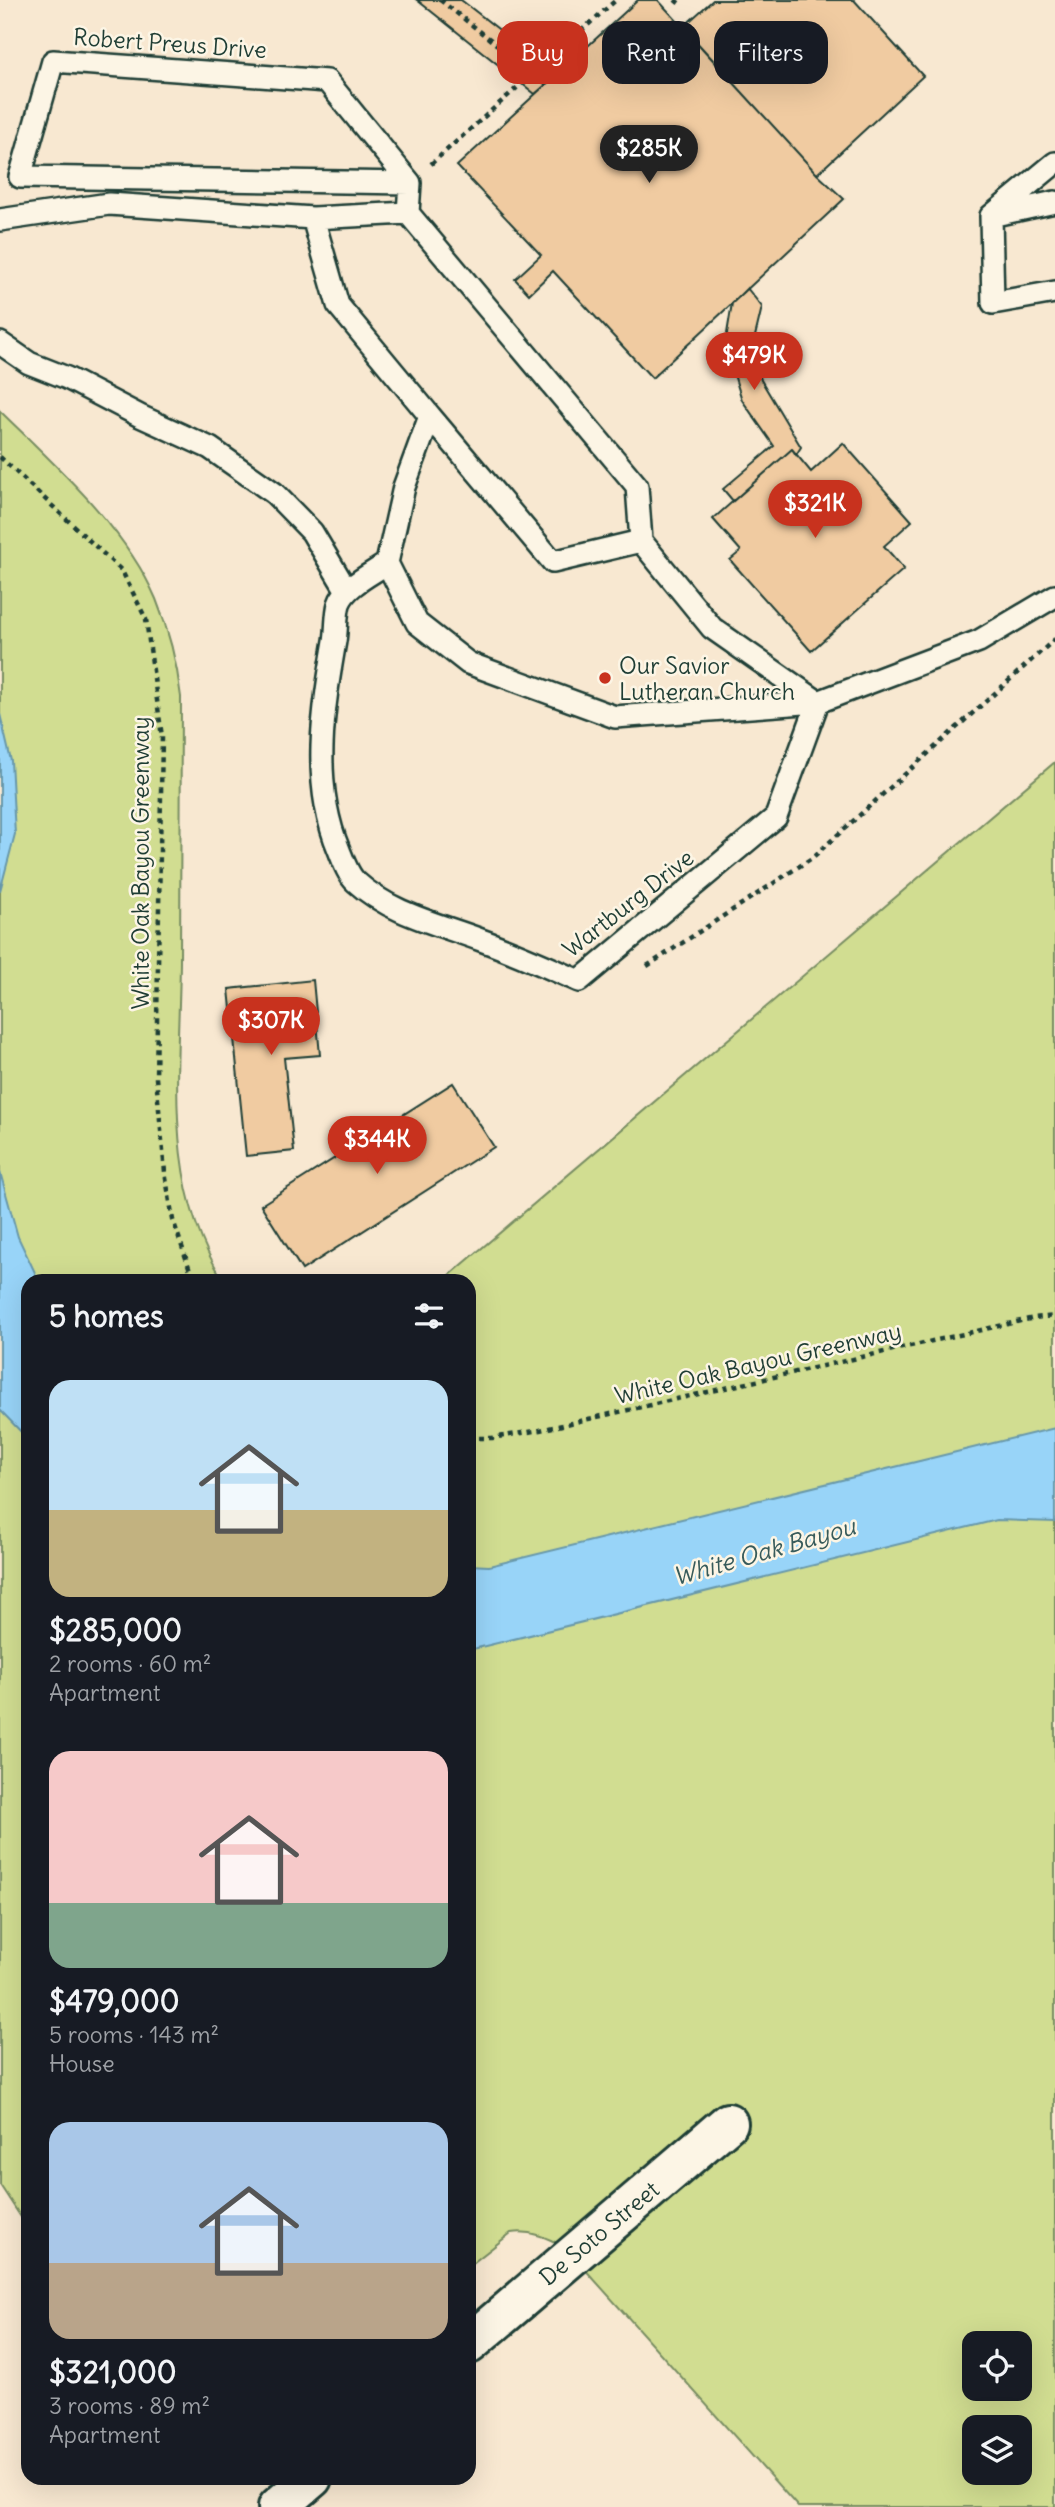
<!DOCTYPE html>
<meta charset="utf-8">
<style>
:root{--surface:#171b24;--page:#20242c;--text:#f1f3f6;--muted:#9ea1a6;--accent:#c8321e}
body{margin:0;font-family:Delius,sans-serif;background:var(--page);color:var(--text);height:100vh;display:flex;flex-direction:column;font-size:26px;white-space:nowrap}
*{box-sizing:border-box;margin:0}
p{font-size:23px;color:var(--muted)}
.icon{flex:none;width:38px;height:38px;fill:none;stroke:currentColor;stroke-width:2;stroke-linecap:round;stroke-linejoin:round}
.map{position:relative;flex:1;overflow:hidden}
.drawer{position:absolute;left:21px;top:1274px;width:455px;height:1211px;display:flex;flex-direction:column;background:var(--surface);border-radius:21px;box-shadow:0 7px 28px #0002}
.drawer>*{flex:none}
.top-card{position:absolute;left:497px;top:21px;width:452px;height:63px;display:flex;gap:14px}
.controls{position:absolute;left:962px;top:2331px;display:grid;gap:14px}
.controls a{display:grid;place-items:center;width:70px;height:70px;border-radius:14px;background:var(--surface);box-shadow:0 7px 28px #0002;font-size:35px}
.price{position:absolute;translate:-50% -60px;padding:0 16px;border-radius:24px;background:var(--accent);color:#fff;font-size:23px;line-height:46px;filter:drop-shadow(0 2px 4px #0008)}
.price::after{content:'';position:absolute;left:50%;top:42px;width:21px;height:16px;margin-left:-10px;background:inherit;clip-path:polygon(0 0,100% 0,50% 100%)}
.price.current{background:#222;color:#fff}
ul{padding:0;list-style:none}
li{display:grid;align-content:center;gap:14px;height:371px;padding:0 28px}
li span{display:grid;place-items:center;height:217px;border-radius:21px;color:#555}
li>.icon{margin-inline-start:auto}
span .icon{width:126px;height:126px;fill:#fffc;stroke-width:1}
li b{font-size:30px}
h2{display:flex;justify-content:space-between;align-items:center;height:84px;padding:0 28px;font-size:30px}
.tag{padding:0 24px;border-radius:21px;background:var(--surface);box-shadow:0 7px 28px #0002;font-size:24px;line-height:63px}
.tag.current{background:var(--accent);color:#fff}
.map>svg:first-child{display:block}
</style>
<div class="map">
<svg width="1055" height="2507" viewBox="0 0 1055 2507">
<rect width="100%" height="100%" fill="#f8e8d1"/>
<filter id="ink" filterUnits="userSpaceOnUse"><feTurbulence type="fractalNoise" baseFrequency=".0143" numOctaves="2"/><feDisplacementMap in="SourceGraphic" scale="14" xChannelSelector="R" yChannelSelector="G"/><feConvolveMatrix kernelMatrix="1 2 1 2 8 2 1 2 1" color-interpolation-filters="sRGB"/></filter>
<g filter="url(#ink)">
<path fill="#d1dd91" stroke="#788d62" stroke-width="2" fill-rule="evenodd" d="M0 411C54 464 126 528 156 599 169 631 177 663 181 697 181 785 180 873 180 961 179 1069 162 1187 224 1281H28V2228L0 2185Z
M1055 762V2507H798L565 2247C548 2238 531 2230 511 2233L469 2266V1281H443ZM975 2343H1020V2389H975ZM975 2427H1020V2473H975Z"/>
<path fill="#98d4f8" stroke="#6898aa" stroke-width="2" d="M0 714 11 761 15 834 0 891Z
M0 1172 18 1237 39 1281H28V1439L0 1410Z
M1055 1428V1522L997 1520 469 1650V1565L489 1566Z"/>
<path fill="#f0cba1" stroke="#1f3d34" stroke-width="2" d="M417 0H461L557 75 535 94Z
M638 0H658L817 174 844 199 652 378 553 271 529 294 515 279 541 255 457 166Z
M713 0H854L923 76 817 174 683 27Z
M747 288 762 307 752 349 761 380 801 447 796 455 792 449 733 501 723 489 774 446 742 400 725 346 732 303Z
M843 443 912 521 884 546 904 569 811 651 730 560 741 551 713 519 792 449 811 472Z
M313 980 320 1055 284 1058 294 1151 246 1156 229 989Z
M453 1083 494 1147 302 1270 261 1205Z"/>
<g fill="none" stroke-linecap="round" stroke-linejoin="round">
<defs>
<path id="lane" d="M1055 163 991 216 993 303 1055 292
M408 213 410 183 327 81 53 61 20 177 410 183
M995 215 1055 202
M313 218 408 213 637 486 641 541 712 628 818 702
M0 220 109 204 313 218 338 305 430 416 404 487 387 563 417 623 468 663 615 717 818 702
M0 343 29 363 67 378 140 416 210 448 274 493 312 532 347 591
M430 416 553 562 641 541
M387 563C372 574 345 586 339 604 336 615 337 629 335 641 323 710 311 783 339 850 343 860 348 875 356 882 391 914 439 924 481 940 514 952 546 966 579 981L776 817 818 702 979 641 1055 596"/>
<path id="street" d="M469 2344 728 2123
M278 2507 312 2478"/>
</defs>
<use href="#lane" stroke="#1f3d34" stroke-width="26"/>
<use href="#street" stroke="#1f3d34" stroke-width="44"/>
<path stroke="#1f3d34" stroke-width="4.5" stroke-dasharray="5 5" stroke-linecap="butt" d="M440 0 547 84
M675 0 680 4
M431 164 616 0
M0 457 122 571 146 619 162 737 156 1078 165 1172 173 1220 190 1270 197 1281
M647 966 812 858 1055 639
M469 1438H492L540 1430 1034 1318 1055 1316"/>
<use href="#lane" stroke="#fcf5e5" stroke-width="21"/>
<use href="#street" stroke="#fcf5e5" stroke-width="38"/>
</g>
</g>
<circle fill="#c8321e" stroke="#fcf5e5" stroke-width="2.5" cx="605" cy="678" r="7"/>
<g text-anchor="middle" dominant-baseline="central" stroke-width="5" stroke-linejoin="round" paint-order="stroke">
<g font-size="23" fill="#1f3d34" stroke="#fcf5e5">
<text transform="translate(170 43) rotate(4)">Robert Preus Drive</text>
<text transform="translate(140 863) rotate(-90)">White Oak Bayou Greenway</text>
<text transform="translate(628 903) rotate(-38)">Wartburg Drive</text>
<text transform="translate(758 1363) rotate(-13)">White Oak Bayou Greenway</text>
<text transform="translate(599 2233) rotate(-40)">De Soto Street</text>
</g>
<g font-size="23" fill="#1f3d34" stroke="#fcf5e5" text-anchor="start">
<text x="619" y="665">Our Savior<tspan x="619" dy="26">Lutheran Church</tspan></text>
</g>
<g font-size="24" font-style="italic" fill="#375b5b" stroke="#fcf5e5">
<text transform="translate(764 1551) rotate(-16)">White Oak Bayou</text>
</g>
</g>
</svg>
<div class="controls">
<a><svg class="icon" aria-label="locate" viewBox="0 0 24 24"><circle cx="12" cy="12" r="6"/><path d="M12 2v4M12 18v4M2 12h4M18 12h4"/></svg></a>
<a><svg class="icon" aria-label="layers" viewBox="0 0 24 24"><path d="M12 4l9 5-9 5-9-5zM3 14l9 5 9-5"/></svg></a>
</div>
<b class="price current" style="left:649px;top:185px">$285K</b>
<b class="price" style="left:754px;top:392px">$479K</b>
<b class="price" style="left:815px;top:540px">$321K</b>
<b class="price" style="left:271px;top:1057px">$307K</b>
<b class="price" style="left:377px;top:1176px">$344K</b>
<div class="top-card">
<a class="tag current">Buy</a>
<a class="tag">Rent</a>
<a class="tag">Filters</a>
</div>
<section class="drawer">
<h2>5 homes<svg class="icon" aria-label="filters" viewBox="0 0 24 24"><path d="M4 7h16M4 17h16"/><circle cx="9" cy="7" r="2"/><circle cx="15" cy="17" r="2"/></svg></h2>
<ul>
<li><span style="background:linear-gradient(#bfe0f5 60%,#c2b280 0)"><svg class="icon" aria-label="home" viewBox="0 0 24 24"><path d="M3 11l9-7 9 7M6 9v11h12V9"/></svg></span><div><b>$285,000</b><p>2 rooms · 60 m²</p><p>Apartment</p></div></li>
<li><span style="background:linear-gradient(#f6c9c9 70%,#7fa58c 0)"><svg class="icon" aria-label="home" viewBox="0 0 24 24"><path d="M3 11l9-7 9 7M6 9v11h12V9"/></svg></span><div><b>$479,000</b><p>5 rooms · 143 m²</p><p>House</p></div></li>
<li><span style="background:linear-gradient(#a9c7e8 65%,#b9a48a 0)"><svg class="icon" aria-label="home" viewBox="0 0 24 24"><path d="M3 11l9-7 9 7M6 9v11h12V9"/></svg></span><div><b>$321,000</b><p>3 rooms · 89 m²</p><p>Apartment</p></div></li>
</ul>
</section>
</div>
